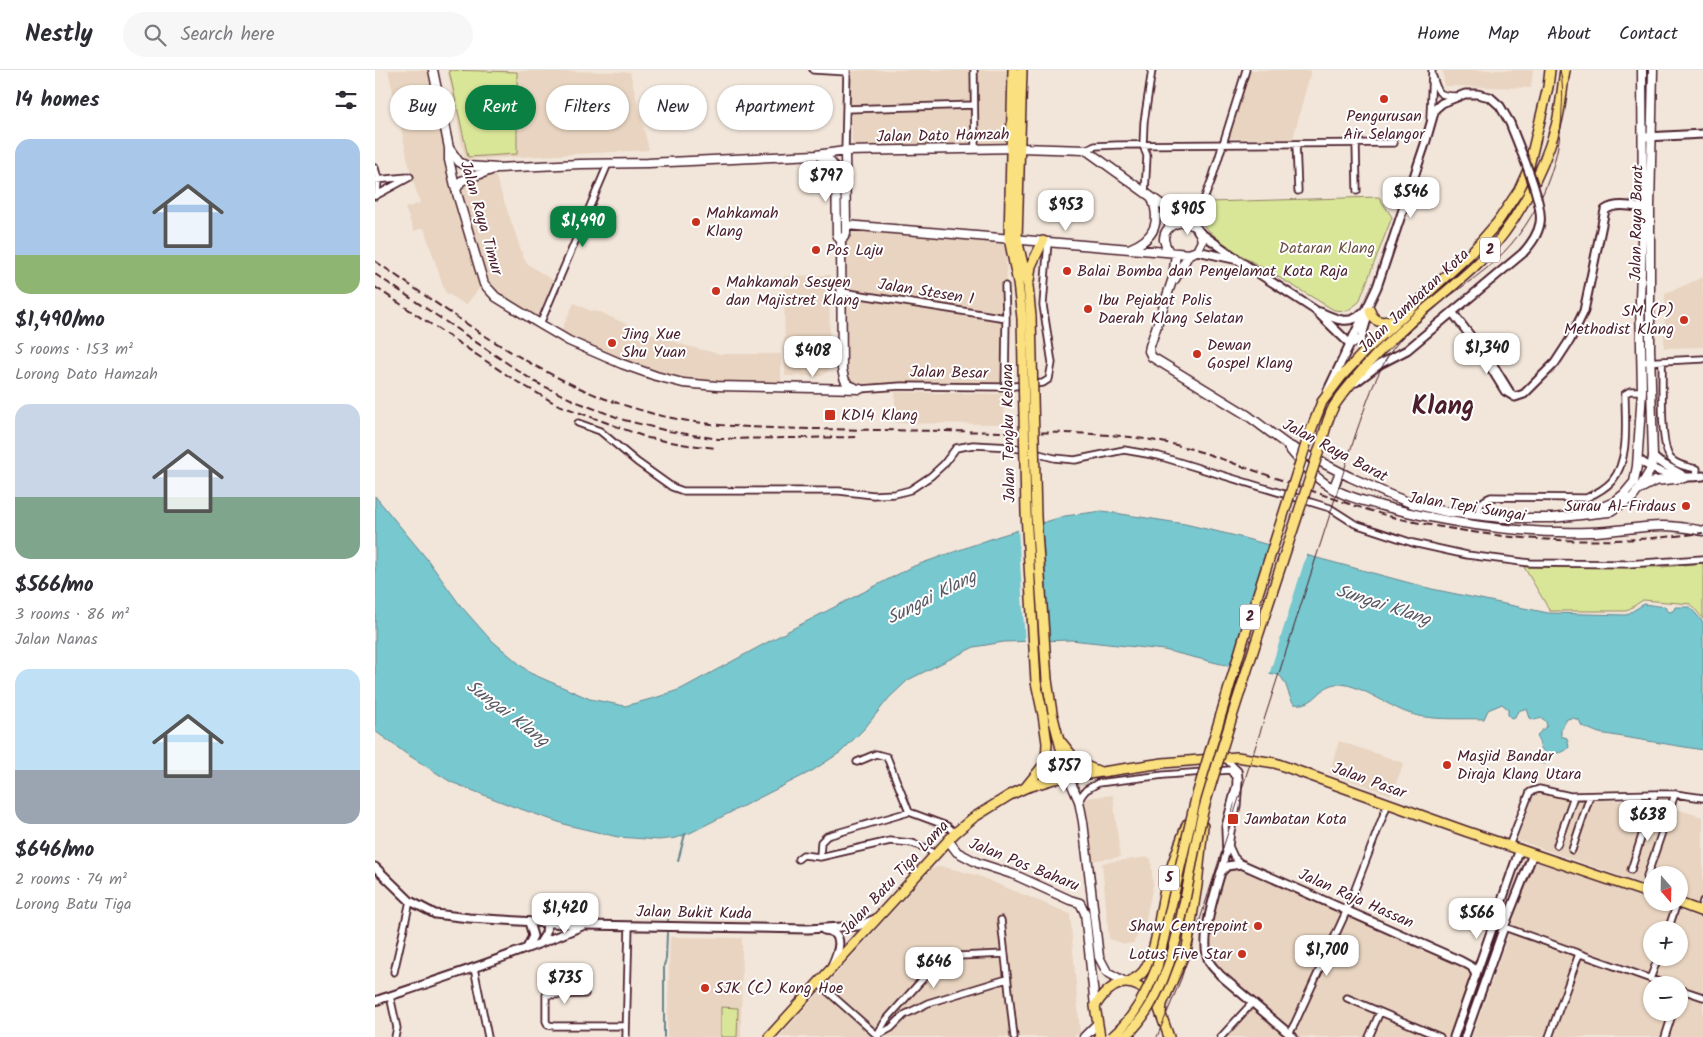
<!DOCTYPE html>
<meta charset="utf-8">
<style>
:root{--surface:#fff;--page:#f7f7f7;--text:#2b2b33;--muted:#7c7c81;--line:#e1e1e2;--accent:#0b8043}
body{margin:0;font-family:Kalam,sans-serif;background:var(--page);color:var(--text);height:100vh;display:flex;flex-direction:column;font-size:19px;white-space:nowrap}
*{box-sizing:border-box;margin:0}
p{font-size:16px;color:var(--muted)}
.icon{flex:none;width:28px;height:28px;fill:none;stroke:currentColor;stroke-width:2;stroke-linecap:round;stroke-linejoin:round}
.map{position:relative;flex:1;overflow:hidden}
.details{display:flex;flex-direction:column;background:var(--surface);width:375px}
.details>*{flex:none}
.top-card{position:absolute;left:15px;top:15px;width:475px;height:45px;display:flex;gap:10px}
.needle{width:32px;rotate:160deg}
.controls{position:absolute;left:1268px;top:796px;display:grid;gap:10px}
.controls a{display:grid;place-items:center;width:45px;height:45px;border-radius:50%;background:var(--surface);box-shadow:0 1px 4px #0004;font-size:25px}
.price{position:absolute;translate:-50% -42px;padding:0 11px;border-radius:10px;background:#fff;color:#222;font-size:16px;line-height:32px;filter:drop-shadow(0 1px 2px #0008)}
.price::after{content:'';position:absolute;left:50%;top:30px;width:15px;height:11px;margin-left:-8px;background:inherit;clip-path:polygon(0 0,100% 0,50% 100%)}
.price.selected{background:var(--accent);color:#fff}
ul{padding:0;list-style:none}
li{display:grid;align-content:center;gap:10px;height:265px;padding:0 15px}
li span{display:grid;place-items:center;height:155px;border-radius:15px;color:#555}
li>.icon{margin-inline-start:auto}
span .icon{width:90px;height:90px;fill:#fffc;stroke-width:1}
li b{font-size:21px}
h2{display:flex;justify-content:space-between;align-items:center;height:60px;padding:0 15px;font-size:21px}
.tag{padding:0 18px;border-radius:22px;background:var(--surface);box-shadow:0 1px 4px #0004;font-size:18px;line-height:45px}
.tag.selected{background:var(--accent);color:#fff}
header{display:flex;align-items:center;gap:30px;box-sizing:border-box;height:70px;padding:0 25px;background:var(--surface);border-bottom:1px solid var(--line)}
header strong{font-size:24px}
nav{display:flex;gap:28px;margin-inline-start:auto;font-size:18px}
.search{width:350px;height:45px;background:var(--page);display:flex;align-items:center;gap:12px;box-sizing:border-box;padding:0 18px;border-radius:28px;color:var(--muted);font-size:19px}
main{display:flex;flex:1;min-height:0}
.map>svg:first-child{display:block}
</style>
<header>
<strong>Nestly</strong>
<div class="search"><svg class="icon" aria-label="search" viewBox="0 0 24 24"><circle cx="10" cy="10" r="6"/><path d="M15 15l6 6"/></svg>Search here</div>
<nav><a>Home</a><a>Map</a><a>About</a><a>Contact</a></nav>
</header>
<main>
<section class="details">
<h2>14 homes<svg class="icon" aria-label="filters" viewBox="0 0 24 24"><path d="M4 7h16M4 17h16"/><circle cx="9" cy="7" r="2"/><circle cx="15" cy="17" r="2"/></svg></h2>
<ul>
<li><span style="background:linear-gradient(#a9c7e8 75%,#8fb573 0)"><svg class="icon" aria-label="home" viewBox="0 0 24 24"><path d="M3 11l9-7 9 7M6 9v11h12V9"/></svg></span><div><b>$1,490/mo</b><p>5 rooms · 153 m²</p><p>Lorong Dato Hamzah</p></div></li>
<li><span style="background:linear-gradient(#c9d6e8 60%,#7fa58c 0)"><svg class="icon" aria-label="home" viewBox="0 0 24 24"><path d="M3 11l9-7 9 7M6 9v11h12V9"/></svg></span><div><b>$566/mo</b><p>3 rooms · 86 m²</p><p>Jalan Nanas</p></div></li>
<li><span style="background:linear-gradient(#bfe0f5 65%,#9aa5b1 0)"><svg class="icon" aria-label="home" viewBox="0 0 24 24"><path d="M3 11l9-7 9 7M6 9v11h12V9"/></svg></span><div><b>$646/mo</b><p>2 rooms · 74 m²</p><p>Lorong Batu Tiga</p></div></li>
</ul>
</section>
<div class="map">
<svg width="1328" height="967" viewBox="0 0 1328 967">
<rect width="100%" height="100%" fill="#f2e6da"/>
<filter id="ink" filterUnits="userSpaceOnUse"><feTurbulence type="fractalNoise" baseFrequency=".02" numOctaves="2"/><feDisplacementMap in="SourceGraphic" scale="10" xChannelSelector="R" yChannelSelector="G"/><feConvolveMatrix kernelMatrix="1 2 1 2 8 2 1 2 1" color-interpolation-filters="sRGB"/></filter>
<g filter="url(#ink)">
<path fill="#e8d4c0" fill-rule="evenodd" d="M13 0H54L70 79V91L106 216 91 235 70 222 49 158 39 161 30 138 45 133 36 104Z
M72 0 255 2 274 80 90 90Z
M491 0H634L633 75 477 77 475 1Z
M875 0H936L918 69 852 68Z
M1068 0H1158L1156 18 1069 16Z
M119 102 149 189 154 195 179 211 162 247 125 224 114 212 86 119 89 113Z
M484 160 626 172 631 178 634 314H475L473 311 471 172 474 166Z
M455 205 454 300 447 306H410L409 206Z
M1328 207V277L1289 278 1290 224Z
M199 233 216 241 225 242 262 259 312 276 344 284H406V313L326 311 282 302 250 291 197 268 186 261Z
M520 322 630 324 629 354 520 353Z
M964 671 1029 693 1016 725 954 703Z
M1160 722 1195 729H1220L1291 736 1328 747V835L1304 826V805H1276V817L1142 770Z
M738 725 745 787 715 791 709 728Z
M773 787 776 789 778 815 770 853 758 873 750 874 734 869 727 793Z
M1160 789 1276 831V832L1281 833 1328 849V967H1097ZM1276 860H1304V888H1276ZM1276 915H1304V942H1276Z
M566 796 601 805 695 844 705 963 697 967H404L556 799Z
M865 798 1094 899 1096 906 1074 967H924L919 963 845 899 839 891 836 883V852L849 804 853 801Z
M295 867 367 868 366 967H292Z
M877 937 911 967H850Z"/>
<path fill="#d9e698" stroke="#928262" d="M74 0 142 2V84L93 87Z
M1004 127 1017 147 984 232 972 241 959 240 849 175 828 155 834 132Z
M1328 493V549L1316 534 1268 530 1251 541H1175L1149 497H1288Z
M346 937 363 938 362 967H346Z"/>
<path fill="#77c8cf" stroke="#65848d" d="M0 426 52 489 85 535 114 568 155 603 215 629 250 636 283 627 306 619 417 559 539 496 624 466 690 446 727 441 810 454 857 465 1057 519 1173 543 1251 545 1269 534 1291 537V540L1295 542 1299 540 1300 537H1315L1328 552V680L1224 663 1207 656 1204 650 1198 648 1192 649 1186 660V666L1192 668 1194 677C1189 684 1181 683 1173 683L1170 694 1166 693 1169 682 1166 678 1162 665 1172 656 1171 652 1167 648 1159 650 1155 648 1152 639C1146 639 1142 641 1140 647L1136 648 1133 645V639L1127 634 1113 640 1109 649C1084 648 1056 651 1033 643 1013 636 983 613 962 614 945 614 942 637 919 634 912 625 913 613 904 605L846 594 789 580 696 570 629 572 599 577 533 610 514 628 489 659 466 682 437 701 315 763 301 768 284 770 243 767 192 755 137 736 76 712 30 683 0 661Z"/>
<path fill="#f2e6da" d="M666 451 674 573 650 574 643 458Z
M894 472 932 483 894 605 855 598Z"/>
<g fill="none" stroke-linecap="round" stroke-linejoin="round">
<path stroke="#65848d" stroke-width="2" d="M303 791 310 764
M293 851 294 840
M289 967V895L291 889 292 863"/>
<defs>
<path id="minor" d="M438 0 472 2
M599 0 600 79
M1058 7C1063 23 1063 26 1081 26
M471 39 599 35
M1055 48 1057 0
M981 73 982 121
M921 74 923 121
M711 80 720 76 742 75 1019 73
M470 81 472 0
M0 98 3 109 2 125
M0 110 33 107
M770 123 772 86 768 75 769 52 777 0
M0 126 35 107
M819 155 837 109 871 0
M467 222 631 248
M165 254 233 94
M1287 291C1288 311 1284 376 1296 389 1303 396 1313 397 1322 399L1321 407
M1266 292 1328 289
M630 317 631 248 630 216
M485 319 526 316 630 317 668 313 674 309 677 293 668 235 673 172
M203 353 225 361 262 392 297 417 308 421H464L498 425 520 424 535 420 556 406 569 394 581 378 598 375 637 377 679 388 700 390 749 380 784 386 955 438 980 454 1038 473 1092 485 1155 493 1252 494 1328 489
M1103 445C1104 435 1106 431 1116 427L1211 428C1220 424 1230 419 1237 411 1255 390 1250 350 1250 324L1255 321H1267
M850 688 863 701 864 709 862 736 856 761 854 776 859 787 866 794
M482 692 501 684 512 687 534 742
M704 731 707 725 711 720 723 713 789 705 855 700 861 708V715L850 757 851 783 846 801
M1182 775 1199 726
M1134 776 1155 722 1164 719 1195 726 1280 724H1300L1328 728
M1197 780 1215 726
M445 787 446 772 452 766 534 742 572 756 580 763
M423 789 428 785 445 787 515 771 537 773 551 778 560 785
M1256 800 1280 724
M1274 823 1272 806 1300 724
M1325 841 1328 831
M626 850 639 967
M167 853V842
M1129 857 1293 915
M1293 860 1302 833
M99 898 113 967
M19 902 35 831
M1275 909 1283 888
M443 913 504 967
M1304 919 1328 927
M210 924 171 925V951L173 955 179 956H251
M15 926 22 958 20 967
M972 928 1065 967
M914 964 920 953 972 840 1013 733
M502 965 511 950 554 902 564 894 584 886 630 884
M503 965 516 958 529 945 553 933 632 909
M251 967 254 856
M846 967 878 932
M994 967 1005 942
M1174 967 1204 884
M1290 967 1298 942"/>
<path id="tertiary" d="M1271 67 1328 64
M823 161 861 188
M822 181 863 190 940 240 974 273H978L986 269 995 239
M945 242C960 249 975 256 987 243
M1077 242 1103 276
M1100 272 1130 321 1140 327 1149 324 1180 293 1195 270 1209 241 1230 140C1242 132 1259 137 1273 139
M1116 292 1134 321
M981 312 1005 294 1032 280 1148 183
M952 322 1002 217 1050 74 1060 39 1067 33 1090 24H1102L1115 27 1125 36 1135 53
M1278 387 1284 392 1306 404
M1263 389C1284 405 1302 409 1328 406
M0 797 35 831 60 844 94 848 210 855 433 859 483 856 500 849
M449 860C472 862 463 883 457 896
M165 873 171 863 172 853
M152 878 158 866 154 852
M0 931C69 908 140 885 207 856
M918 967 845 905C842 901 837 897 835 893 823 873 840 823 846 802L852 796 866 794 1086 891 1097 897 1101 905
M1079 967 1145 779
M1090 967 1129 857 1158 784"/>
<path id="secondary" d="M58 0 74 78V90L81 120 109 214 121 227 165 254 194 271 247 294 281 306 308 313 342 316 485 319
M74 78 84 92 92 96 123 98 205 94 273 93 441 85 470 81 645 78 711 80 811 152
M470 81 471 155V164L466 171 467 299C469 308 469 314 479 317
M442 85 454 90 461 99 462 165 466 171
M81 120 86 111 119 99
M471 155 814 184 822 181 827 171C823 143 788 150 789 170 790 174 792 179 794 182
M756 178C780 168 786 152 777 128
M801 183 798 208 775 276 774 281 777 287 872 345 911 374 975 407 1013 424 1038 434 1072 442 1127 448H1177L1234 442 1258 427 1264 419 1276 399 1278 387 1275 278V139L1278 0
M800 209 814 184
M913 377C925 392 940 408 957 418 973 428 994 432 1011 437 1077 454 1146 464 1214 462 1239 462 1263 456 1287 456 1301 456 1314 458 1328 461
M958 419 965 402
M1265 419 1280 411 1309 408
M1216 442 1239 432 1249 424 1259 412 1262 396 1267 321 1265 231 1268 138 1267 0
M693 706 704 731 708 752 724 887 732 902 752 913
M573 770 582 782 603 793 640 805 695 830 705 833 710 843 720 936
M709 967 722 954"/>
<path id="trunk" d="M638 0 634 168 643 213 647 248
M647 0 642 169 653 216 656 247
M654 211 656 196 668 171
M995 241C1000 256 1013 253 1025 245
M933 368 947 332 966 307 989 282 1095 184 1122 153 1144 120 1153 100 1173 17 1175 0
M947 371C950 359 953 347 959 336 966 325 975 315 983 305 1017 264 1060 233 1099 197 1137 162 1167 106 1181 56 1186 38 1187 19 1190 0
M672 610 677 643 693 706
M687 673 703 693 723 701
M650 718 671 692 672 673 668 645
M1301 832 1328 842
M752 913C759 909 766 906 770 899 783 876 784 845 790 820 795 798 804 776 812 754
M784 939 794 967
M786 943 787 934 812 878 822 815 828 756
M394 967 580 763 598 748 635 725 650 718 679 709 788 693 862 687 900 693 1090 761 1276 824
M725 967 720 936C735 913 754 903 776 926"/>
</defs>
<use href="#minor" stroke="#4a1f2b" stroke-width="9"/>
<use href="#tertiary" stroke="#4a1f2b" stroke-width="11"/>
<use href="#secondary" stroke="#4a1f2b" stroke-width="11"/>
<use href="#trunk" stroke="#4a1f2b" stroke-width="12"/>
<use href="#minor" stroke="#fff" stroke-width="5.5"/>
<use href="#tertiary" stroke="#fff" stroke-width="7"/>
<use href="#secondary" stroke="#fff" stroke-width="8"/>
<use href="#trunk" stroke="#fbe080" stroke-width="9"/>
<path stroke="#4a1f2b" stroke-width="1" d="M782 967 806 909 981 363C991 335 1000 305 1017 280 1041 246 1080 224 1112 198 1159 159 1186 99 1187 38 1188 26 1188 12 1185 0"/>
<path stroke="#4a1f2b" stroke-width="2" stroke-dasharray="8 4" stroke-linecap="butt" d="M0 191C66 236 134 287 207 319 230 330 255 337 279 344 330 357 385 358 438 359 503 360 568 361 633 362 686 363 740 362 792 373 817 378 842 387 866 396 914 412 962 431 1010 445 1035 452 1060 456 1085 460 1167 474 1246 473 1328 463
M0 204 160 312 202 332 249 350 293 361 343 369 485 367
M0 217 141 311 181 334 273 368 313 375 342 378"/>
<defs>
<path id="tertiary-bridge" d="M1135 53C1143 74 1169 133 1165 153 1163 165 1156 174 1148 183"/>
<path id="trunk-bridge" d="M656 247 661 447 672 610
M647 248 651 443 661 612 668 645
M737 967C759 948 771 924 782 897L821 728 871 561 933 368
M750 967C809 913 809 804 831 731 867 610 908 491 947 371"/>
</defs>
<use href="#tertiary-bridge" stroke="#4a1f2b" stroke-width="11" stroke-linecap="butt"/>
<use href="#trunk-bridge" stroke="#4a1f2b" stroke-width="12" stroke-linecap="butt"/>
<use href="#tertiary-bridge" stroke="#fff" stroke-width="7"/>
<use href="#trunk-bridge" stroke="#fbe080" stroke-width="9"/>
</g>
</g>
<g fill="#c8321e" stroke="#fff" stroke-width="2">
<circle cx="1009" cy="29" r="5"/>
<circle cx="321" cy="152" r="5"/>
<circle cx="441" cy="180" r="5"/>
<circle cx="692" cy="201" r="5"/>
<circle cx="341" cy="221" r="5"/>
<circle cx="713" cy="239" r="5"/>
<circle cx="1309" cy="250" r="5"/>
<circle cx="237" cy="273" r="5"/>
<circle cx="822" cy="284" r="5"/>
<rect x="449" y="339" width="12" height="12" rx="2.5"/>
<circle cx="1311" cy="436" r="5"/>
<circle cx="1072" cy="695" r="5"/>
<rect x="852" y="743" width="12" height="12" rx="2.5"/>
<circle cx="883" cy="856" r="5"/>
<circle cx="867" cy="884" r="5"/>
<circle cx="330" cy="918" r="5"/>
</g>
<g text-anchor="middle" dominant-baseline="central" stroke-width="4" stroke-linejoin="round" paint-order="stroke">
<g fill="#fff" stroke="#80626b" stroke-width="1">
<rect x="1105" y="167.5" width="20" height="25" rx="4"/>
<rect x="865" y="534.5" width="20" height="25" rx="4"/>
<rect x="784" y="795.5" width="20" height="25" rx="4"/>
</g>
<g font-size="15" font-weight="bold" fill="#4a1f2b">
<text x="1115" y="180">2</text>
<text x="875" y="547">2</text>
<text x="794" y="808">5</text>
</g>
<g font-size="16" fill="#4a1f2b" stroke="#fff" text-anchor="start">
<text x="1009" y="46" text-anchor="middle">Pengurusan<tspan x="1009" dy="18">Air Selangor</tspan></text>
<text x="331" y="143">Mahkamah<tspan x="331" dy="18">Klang</tspan></text>
<text x="451" y="180">Pos Laju</text>
<text x="702" y="201">Balai Bomba dan Penyelamat Kota Raja</text>
<text x="351" y="212">Mahkamah Sesyen<tspan x="351" dy="18">dan Majistret Klang</tspan></text>
<text x="723" y="230">Ibu Pejabat Polis<tspan x="723" dy="18">Daerah Klang Selatan</tspan></text>
<text x="1299" y="241" text-anchor="end">SM (P)<tspan x="1299" dy="18">Methodist Klang</tspan></text>
<text x="247" y="264">Jing Xue<tspan x="247" dy="18">Shu Yuan</tspan></text>
<text x="832" y="275">Dewan<tspan x="832" dy="18">Gospel Klang</tspan></text>
<text x="466" y="345">KD14 Klang</text>
<text x="1301" y="436" text-anchor="end">Surau Al-Firdaus</text>
<text x="1082" y="686">Masjid Bandar<tspan x="1082" dy="18">Diraja Klang Utara</tspan></text>
<text x="869" y="749">Jambatan Kota</text>
<text x="873" y="856" text-anchor="end">Shaw Centrepoint</text>
<text x="857" y="884" text-anchor="end">Lotus Five Star</text>
<text x="340" y="918">SJK (C) Kong Hoe</text>
</g>
<g font-size="16" fill="#4a1f2b" stroke="#fff">
<text transform="translate(568 66) rotate(-1)">Jalan Dato Hamzah</text>
<text transform="translate(106 148) rotate(74)">Jalan Raya Timur</text>
<text transform="translate(1262 153) rotate(-89)">Jalan Raya Barat</text>
<text transform="translate(551 222) rotate(9)">Jalan Stesen 1</text>
<text transform="translate(1039 231) rotate(-43)">Jalan Jambatan Kota</text>
<text transform="translate(574 303) rotate(1)">Jalan Besar</text>
<text transform="translate(634 363) rotate(-91)">Jalan Tengku Kelana</text>
<text transform="translate(960 381) rotate(28)">Jalan Raya Barat</text>
<text transform="translate(1092 437) rotate(9)">Jalan Tepi Sungai</text>
<text transform="translate(994 711) rotate(20)">Jalan Pasar</text>
<text transform="translate(649 795) rotate(22)">Jalan Pos Baharu</text>
<text transform="translate(520 808) rotate(-47)">Jalan Batu Tiga Lama</text>
<text transform="translate(981 829) rotate(24)">Jalan Raja Hassan</text>
<text transform="translate(319 843) rotate(1)">Jalan Bukit Kuda</text>
</g>
<g font-size="16" fill="#6e5146" stroke="#fff">
<text x="952" y="178">Dataran Klang</text>
</g>
<g font-size="18" font-style="italic" fill="#5a5a64" stroke="#fff">
<text transform="translate(557 528) rotate(-27)">Sungai Klang</text>
<text transform="translate(1008 536) rotate(18)">Sungai Klang</text>
<text transform="translate(132 644) rotate(37)">Sungai Klang</text>
</g>
<g font-size="26" font-weight="bold" fill="#4a1f2b" stroke="#fff">
<text x="1068" y="337">Klang</text>
</g>
</g>
</svg>
<div class="controls">
<a><svg class="needle" viewBox="-14 -14 28 28"><path d="M0-13l5 13h-10z" fill="#e53935"/><path d="M0 13l5-13h-10z" fill="#7c7c81"/></svg></a>
<a>+</a>
<a>−</a>
</div>
<b class="price" style="left:451px;top:133px">$797</b>
<b class="price" style="left:1036px;top:149px">$546</b>
<b class="price" style="left:691px;top:162px">$953</b>
<b class="price" style="left:813px;top:166px">$905</b>
<b class="price selected" style="left:208px;top:178px">$1,490</b>
<b class="price" style="left:1112px;top:305px">$1,340</b>
<b class="price" style="left:438px;top:308px">$408</b>
<b class="price" style="left:689px;top:723px">$757</b>
<b class="price" style="left:1273px;top:772px">$638</b>
<b class="price" style="left:190px;top:865px">$1,420</b>
<b class="price" style="left:1102px;top:870px">$566</b>
<b class="price" style="left:952px;top:907px">$1,700</b>
<b class="price" style="left:559px;top:919px">$646</b>
<b class="price" style="left:190px;top:935px">$735</b>
<div class="top-card">
<a class="tag">Buy</a>
<a class="tag selected">Rent</a>
<a class="tag">Filters</a>
<a class="tag">New</a>
<a class="tag">Apartment</a>
</div>
</div>
</main>
